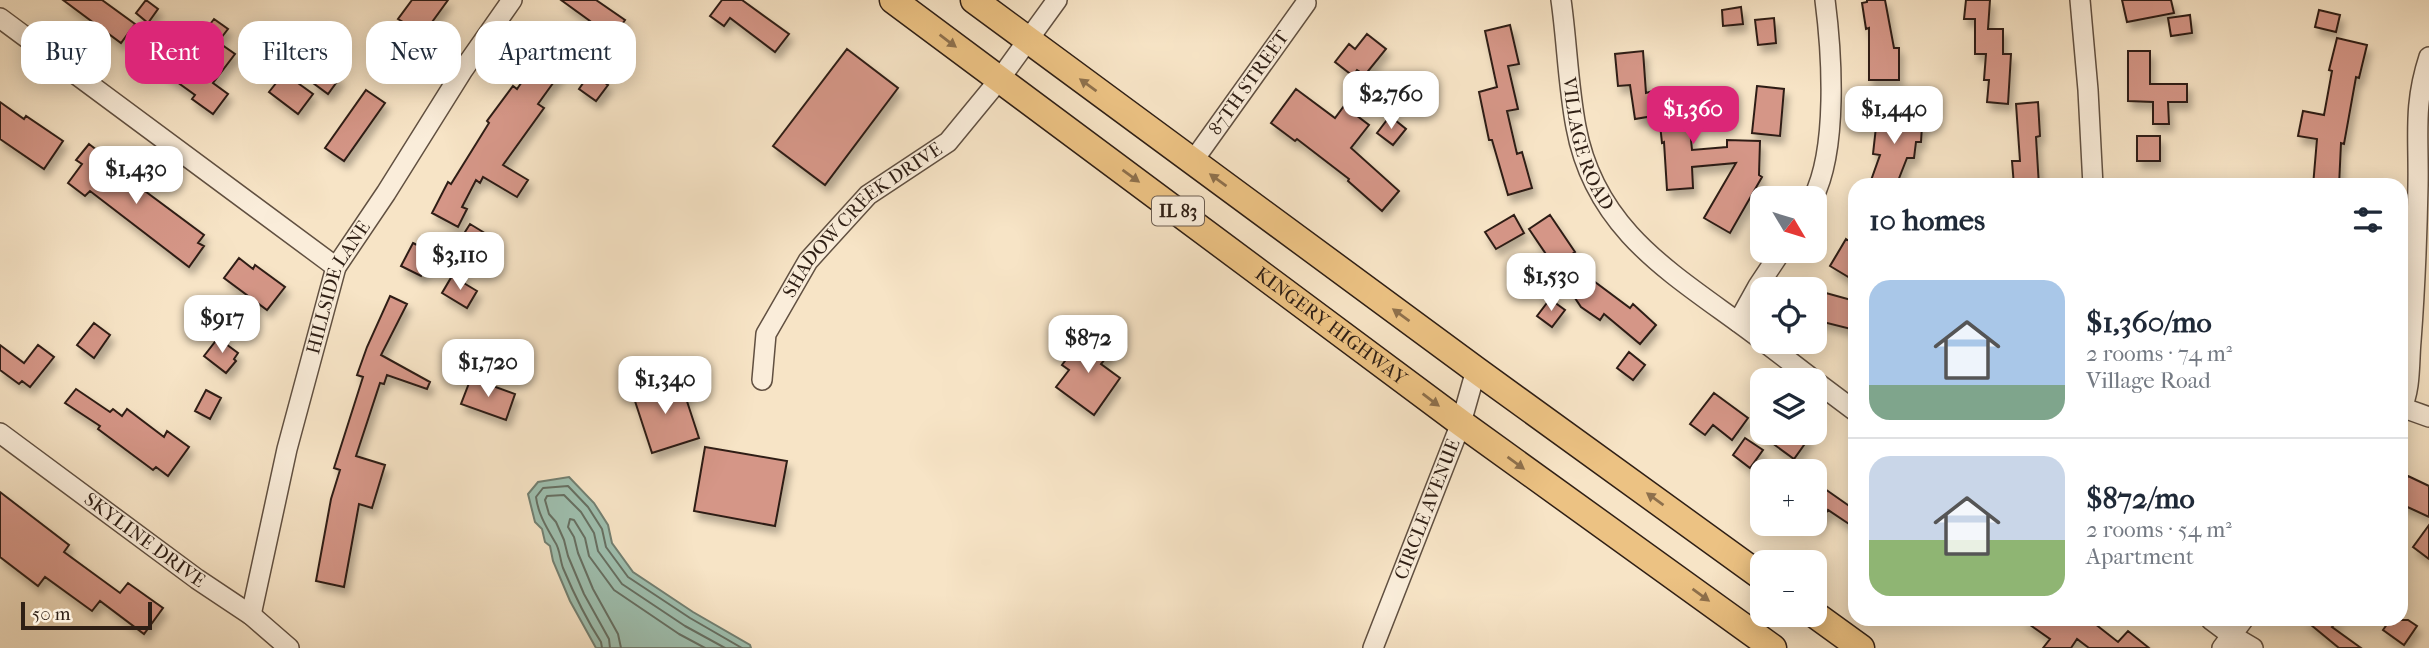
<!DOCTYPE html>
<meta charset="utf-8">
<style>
:root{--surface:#fff;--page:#f2f2f3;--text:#1f2937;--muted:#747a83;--line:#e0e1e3;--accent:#db2777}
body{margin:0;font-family:"IM FELL French Canon",serif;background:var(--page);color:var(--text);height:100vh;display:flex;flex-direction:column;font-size:26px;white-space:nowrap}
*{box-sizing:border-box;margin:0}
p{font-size:23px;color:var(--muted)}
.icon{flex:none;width:38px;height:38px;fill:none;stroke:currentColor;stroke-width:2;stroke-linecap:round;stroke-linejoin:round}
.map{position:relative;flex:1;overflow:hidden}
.side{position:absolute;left:1848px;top:178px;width:560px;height:448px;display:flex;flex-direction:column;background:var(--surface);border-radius:21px;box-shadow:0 4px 18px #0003}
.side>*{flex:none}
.banner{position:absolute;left:21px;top:21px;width:665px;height:63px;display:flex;gap:14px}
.needle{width:46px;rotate:128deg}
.controls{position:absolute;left:1750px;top:186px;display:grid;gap:14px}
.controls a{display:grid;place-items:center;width:77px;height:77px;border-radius:14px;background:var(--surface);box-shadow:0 4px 18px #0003;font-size:35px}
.scale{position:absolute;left:21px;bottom:18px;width:131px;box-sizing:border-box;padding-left:7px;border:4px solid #2f1f15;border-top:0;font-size:19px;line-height:24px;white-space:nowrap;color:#2f1f15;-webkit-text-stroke:5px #faedda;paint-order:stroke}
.price{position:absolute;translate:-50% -60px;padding:0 16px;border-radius:14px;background:#fff;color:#222;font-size:23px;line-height:46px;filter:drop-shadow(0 2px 4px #0008)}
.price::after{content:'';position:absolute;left:50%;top:42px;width:21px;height:16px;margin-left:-10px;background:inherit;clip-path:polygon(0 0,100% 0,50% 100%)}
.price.active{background:var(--accent);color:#fff}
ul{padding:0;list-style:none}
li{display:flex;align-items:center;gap:21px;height:175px;padding:0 21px}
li+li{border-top:2px solid var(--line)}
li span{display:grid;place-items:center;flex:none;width:196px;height:140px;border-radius:21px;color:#555}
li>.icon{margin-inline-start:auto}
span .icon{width:84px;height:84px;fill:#fffc;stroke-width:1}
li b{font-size:30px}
h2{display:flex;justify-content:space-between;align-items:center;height:84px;padding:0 21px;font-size:30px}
.chip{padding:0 24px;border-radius:21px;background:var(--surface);box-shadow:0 4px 18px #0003;font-size:24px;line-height:63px}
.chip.active{background:var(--accent);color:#fff}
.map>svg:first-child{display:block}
</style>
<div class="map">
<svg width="2429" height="648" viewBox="0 0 2429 648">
<defs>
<filter id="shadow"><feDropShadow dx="4" dy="7" stdDeviation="3.5" flood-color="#0004"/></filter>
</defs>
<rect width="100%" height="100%" fill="#f7e4c6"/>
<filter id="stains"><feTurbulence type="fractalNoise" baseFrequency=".00286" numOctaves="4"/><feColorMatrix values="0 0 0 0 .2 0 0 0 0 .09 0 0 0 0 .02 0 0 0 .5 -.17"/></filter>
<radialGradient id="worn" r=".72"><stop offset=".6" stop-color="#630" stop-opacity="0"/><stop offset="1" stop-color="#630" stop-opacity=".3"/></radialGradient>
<path fill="#9ebfaf" stroke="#727f71" stroke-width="2" d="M569 477 594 503 608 525 612 543 633 572 693 612 750 645 751 648H596L570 601 553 561 550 546 545 542 542 529 535 522 528 494 538 482Z"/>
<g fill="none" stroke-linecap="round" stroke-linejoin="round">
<path stroke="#666f62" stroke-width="2" d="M602 648 601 642C586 619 574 594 563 568 560 560 560 549 555 542 547 528 538 514 536 497L543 488 568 486 588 507 602 529 606 547 628 577 690 618 742 648
M610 648 609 639 584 594 568 556 564 540 556 522 549 514 545 500 547 496 564 495 581 512 594 533 598 551 622 584 685 626 725 648
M621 648 618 634 593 589 578 553 574 537 568 527 570 519 574 520 585 538 589 556 614 590 679 634 705 648"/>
</g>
<path fill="#d59687" stroke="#2f1f15" stroke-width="2" filter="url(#shadow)" d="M63 0H102L135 24 121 43Z
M146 0 158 9 148 23 136 13Z
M412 0H448L403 62 384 48 403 22 398 19Z
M561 0H596L625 20 599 56 577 40 590 21Z
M722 0H742L789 34 775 52 730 18 724 26 710 16Z
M1867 0H1885L1894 48H1899V80H1869V28L1866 29 1862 3 1867 2Z
M1966 0H1990L1988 29H2003V54H2011L2008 104 1987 102 1989 80H1984L1986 54H1975V19H1964Z
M2122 0H2171L2174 13 2127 22Z
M1741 7 1743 24 1723 26 1722 10Z
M2319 10 2340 15 2336 32 2315 27Z
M2190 15 2192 33 2171 36 2168 18Z
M1774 18 1776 43 1758 45 1755 20Z
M214 19 228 29 218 42 235 54 213 83 228 94 213 114 192 99 195 95 152 64 166 45 184 58Z
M1510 25 1519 64 1508 66 1518 109 1507 111 1517 154 1522 152 1532 188 1508 195 1492 140H1489L1479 92 1497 87 1485 31Z
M1367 34 1386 49 1365 75 1357 70 1353 76 1335 62 1349 44 1355 49Z
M2337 38 2367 45 2359 78 2356 77 2344 144 2341 143 2339 186H2313L2317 139 2298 136 2303 111 2324 115 2332 71 2329 70Z
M847 49 898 88 825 185 773 146Z
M1643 51 1646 93 1653 91 1655 101 1687 98 1692 150 1727 147V140L1760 141 1759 175 1762 177 1730 233 1704 218 1736 163 1692 167 1693 188 1667 190 1664 142 1662 143 1659 115 1635 119 1630 85 1618 86 1615 54Z
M2128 51H2150V84H2187V102H2168L2169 124H2153V102L2128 101Z
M539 57 561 72 538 104 544 108 503 165 528 180 517 197 483 177 480 183 476 180 462 207 467 209 458 227 432 213 448 182 451 184 489 123 487 121 513 86 517 89Z
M324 68 339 79 328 94 313 83Z
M284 73 313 94 298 114 269 92Z
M590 73 608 85 596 101 579 89Z
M1757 86 1784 89 1780 136 1752 133Z
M1296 89 1335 118 1344 106 1369 125 1351 148 1399 191 1382 211 1348 181 1349 179 1297 139 1295 141 1271 123Z
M366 90 385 103 344 161 325 148Z
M0 102 24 119 26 116 63 141 44 169 0 139Z
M2038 102 2040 136 2036 137 2039 186H2014L2012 161H2020L2016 104Z
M1878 109 1911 112 1910 125 1922 126 1921 142H1916L1914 158H1907L1896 186H1869L1880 155 1873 154Z
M1390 116 1406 129 1393 145 1377 133Z
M2137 136H2160V161H2137Z
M89 144 116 165 114 168 204 235 198 243 204 246 189 267 90 191 85 196 68 183 82 164 76 160Z
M1514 215 1524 233 1496 249 1485 232Z
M1550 215 1575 252 1554 266 1529 229Z
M470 224 488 235 478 251 460 240Z
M1846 239 1855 245V281L1830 266Z
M413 243 433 253 421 276 401 266Z
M239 258 253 269 255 265 285 287 267 310 224 278Z
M452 276 477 291 467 308 442 293Z
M1587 276 1630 308 1633 304 1656 325 1640 344 1604 314 1600 320 1581 307 1573 295Z
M1815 290 1855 301V330L1815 320Z
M390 296 407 304 381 355 430 382 427 389 387 375 384 384 380 383 356 456 385 465 372 508 359 504 344 587 316 581 331 499 340 470 334 468 363 377 357 375 367 347Z
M1550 299 1565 310 1552 327 1537 316Z
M94 323 110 335 94 358 77 345Z
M1085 334 1110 353 1101 364 1120 378 1094 415 1056 387 1069 370 1062 365Z
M218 338 238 353 234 359 236 361 226 373 204 356Z
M0 345 24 363 38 345 54 357 30 387 22 381 19 384 0 370Z
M1629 352 1645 365 1633 380 1617 368Z
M471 378 515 394 506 420 461 404Z
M666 382 668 388 681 383 699 438 652 453 632 392Z
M76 389 110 412 113 409 122 416 127 409 164 437 167 431 189 447 168 476 156 467 153 470 98 429 100 426 65 403Z
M206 390 221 398 210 419 195 411Z
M1714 393 1748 418 1732 440 1713 425 1705 435 1690 424Z
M1757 432H1800L1809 438 1794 459Z
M1745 438 1763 450 1750 468 1733 455Z
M705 447 787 461 775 526 694 511Z
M2408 476 2429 486V517L2401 504V491Z
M1815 482 1855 510V528L1828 510 1815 529Z
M0 492 69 545 64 552 120 593 128 583 163 608 144 634 100 601 92 611 45 577 38 586 0 557Z
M2429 525V559L2413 547Z
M2023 620H2090L2118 642 2128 631 2149 648H2089L2077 639 2071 648H2043L2050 639Z
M2305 620H2338L2332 627 2361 648H2339Z
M2390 620H2408L2417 626 2404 645 2383 630Z"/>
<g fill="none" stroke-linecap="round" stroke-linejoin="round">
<defs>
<g id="minor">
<path id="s1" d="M1561 0C1567 42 1568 85 1576 127 1596 236 1681 278 1762 340"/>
<path d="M2080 0 2088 90 2093 186"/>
<path d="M0 18 336 267"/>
<path id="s2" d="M1193 161 1306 3"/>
<path d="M1813 198C1838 149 1832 54 1825 0"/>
<path d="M1738 322 1758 286 1782 250"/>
<path d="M1763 341 1814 380"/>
<path id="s3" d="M762 380 766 334 808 261 868 195 948 142 999 80 1057 0"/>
<path d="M1815 381 1855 411"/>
<path d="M2401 407 2429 417"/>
<path d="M2401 409C2411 390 2409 362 2411 341 2415 289 2417 236 2418 185 2419 135 2413 106 2429 57"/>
<path id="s4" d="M0 433 197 579 251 615 289 648"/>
<path id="s5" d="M251 615 287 449 336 267 386 193 463 70 512 0"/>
<path d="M2211 620 2231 635 2253 648"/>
<path id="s6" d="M1373 648 1461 423 1476 370"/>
<path d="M2222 648 2243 620"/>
</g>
<g id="major">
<path id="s7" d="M893 0 1461 423 1773 648"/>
<path d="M974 0 1476 370 1762 577"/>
<path d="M1814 614 1861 648"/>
</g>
</defs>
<use href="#minor" stroke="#615041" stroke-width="22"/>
<use href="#major" stroke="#2f1f15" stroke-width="29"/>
<use href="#minor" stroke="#faedda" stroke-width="19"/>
<use href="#major" stroke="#ecc283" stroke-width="26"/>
</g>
<defs><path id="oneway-solid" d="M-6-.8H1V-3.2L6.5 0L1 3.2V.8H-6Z" transform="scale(1.75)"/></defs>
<g fill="#8e704c">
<use href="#oneway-solid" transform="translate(948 41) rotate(37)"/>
<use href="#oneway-solid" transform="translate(1088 85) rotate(-144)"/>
<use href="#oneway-solid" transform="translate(1131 176) rotate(36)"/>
<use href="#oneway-solid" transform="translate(1218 180) rotate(-144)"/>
<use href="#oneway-solid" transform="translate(1401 315) rotate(-144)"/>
<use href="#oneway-solid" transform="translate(1431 400) rotate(37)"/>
<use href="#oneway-solid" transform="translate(1516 463) rotate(36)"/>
<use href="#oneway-solid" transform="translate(1655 499) rotate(-144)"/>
<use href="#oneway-solid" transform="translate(1701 595) rotate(36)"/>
</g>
<g text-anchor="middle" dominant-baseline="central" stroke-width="5" stroke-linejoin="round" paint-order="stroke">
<rect fill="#faedda" stroke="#6c5d50" stroke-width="2" x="1152" y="196.5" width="52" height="29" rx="5"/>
<g font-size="18" font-weight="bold" fill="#2f1f15">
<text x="1178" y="211">IL 83</text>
</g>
<g font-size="19" fill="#2f1f15" stroke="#faedda">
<text stroke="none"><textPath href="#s2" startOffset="96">87TH STREET</textPath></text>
<text stroke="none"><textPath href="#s1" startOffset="147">VILLAGE ROAD</textPath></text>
<text stroke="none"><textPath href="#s3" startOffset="198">SHADOW CREEK DRIVE</textPath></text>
<text stroke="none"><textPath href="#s5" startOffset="340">HILLSIDE LANE</textPath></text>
<text stroke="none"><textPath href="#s7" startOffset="546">KINGERY HIGHWAY</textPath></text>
<text stroke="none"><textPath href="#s6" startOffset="149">CIRCLE AVENUE</textPath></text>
<text stroke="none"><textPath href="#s4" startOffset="180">SKYLINE DRIVE</textPath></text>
</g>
</g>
<rect width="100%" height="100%" filter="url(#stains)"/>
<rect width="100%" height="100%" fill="url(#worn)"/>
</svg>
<div class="controls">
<a><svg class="needle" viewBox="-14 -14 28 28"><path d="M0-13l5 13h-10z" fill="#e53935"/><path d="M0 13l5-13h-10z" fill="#747a83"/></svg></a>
<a><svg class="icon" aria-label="locate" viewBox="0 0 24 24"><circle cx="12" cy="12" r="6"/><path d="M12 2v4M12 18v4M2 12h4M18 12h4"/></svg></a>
<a><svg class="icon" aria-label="layers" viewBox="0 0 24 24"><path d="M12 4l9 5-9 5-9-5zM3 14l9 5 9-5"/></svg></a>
<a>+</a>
<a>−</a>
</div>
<div class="scale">50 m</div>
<b class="price" style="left:1391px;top:131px">$2,760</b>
<b class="price active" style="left:1693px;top:146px">$1,360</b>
<b class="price" style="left:1894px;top:146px">$1,440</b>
<b class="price" style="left:136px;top:206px">$1,430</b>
<b class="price" style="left:460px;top:292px">$3,110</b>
<b class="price" style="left:1551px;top:313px">$1,530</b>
<b class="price" style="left:222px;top:355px">$917</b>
<b class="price" style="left:1088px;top:375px">$872</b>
<b class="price" style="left:488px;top:399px">$1,720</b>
<b class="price" style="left:665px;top:416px">$1,340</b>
<div class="banner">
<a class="chip">Buy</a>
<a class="chip active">Rent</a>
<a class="chip">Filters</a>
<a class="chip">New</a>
<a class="chip">Apartment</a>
</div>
<section class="side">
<h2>10 homes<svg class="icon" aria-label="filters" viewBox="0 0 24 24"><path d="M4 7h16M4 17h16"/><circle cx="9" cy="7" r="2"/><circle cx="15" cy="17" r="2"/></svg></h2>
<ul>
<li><span style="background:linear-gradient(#a9c7e8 75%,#7fa58c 0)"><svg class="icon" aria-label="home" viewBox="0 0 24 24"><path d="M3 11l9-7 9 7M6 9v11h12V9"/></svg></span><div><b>$1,360/mo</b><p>2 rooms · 74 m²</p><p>Village Road</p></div></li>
<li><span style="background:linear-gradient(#c9d6e8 60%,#8fb573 0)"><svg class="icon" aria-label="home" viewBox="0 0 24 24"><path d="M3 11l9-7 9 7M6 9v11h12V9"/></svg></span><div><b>$872/mo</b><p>2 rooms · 54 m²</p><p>Apartment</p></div></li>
</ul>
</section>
</div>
